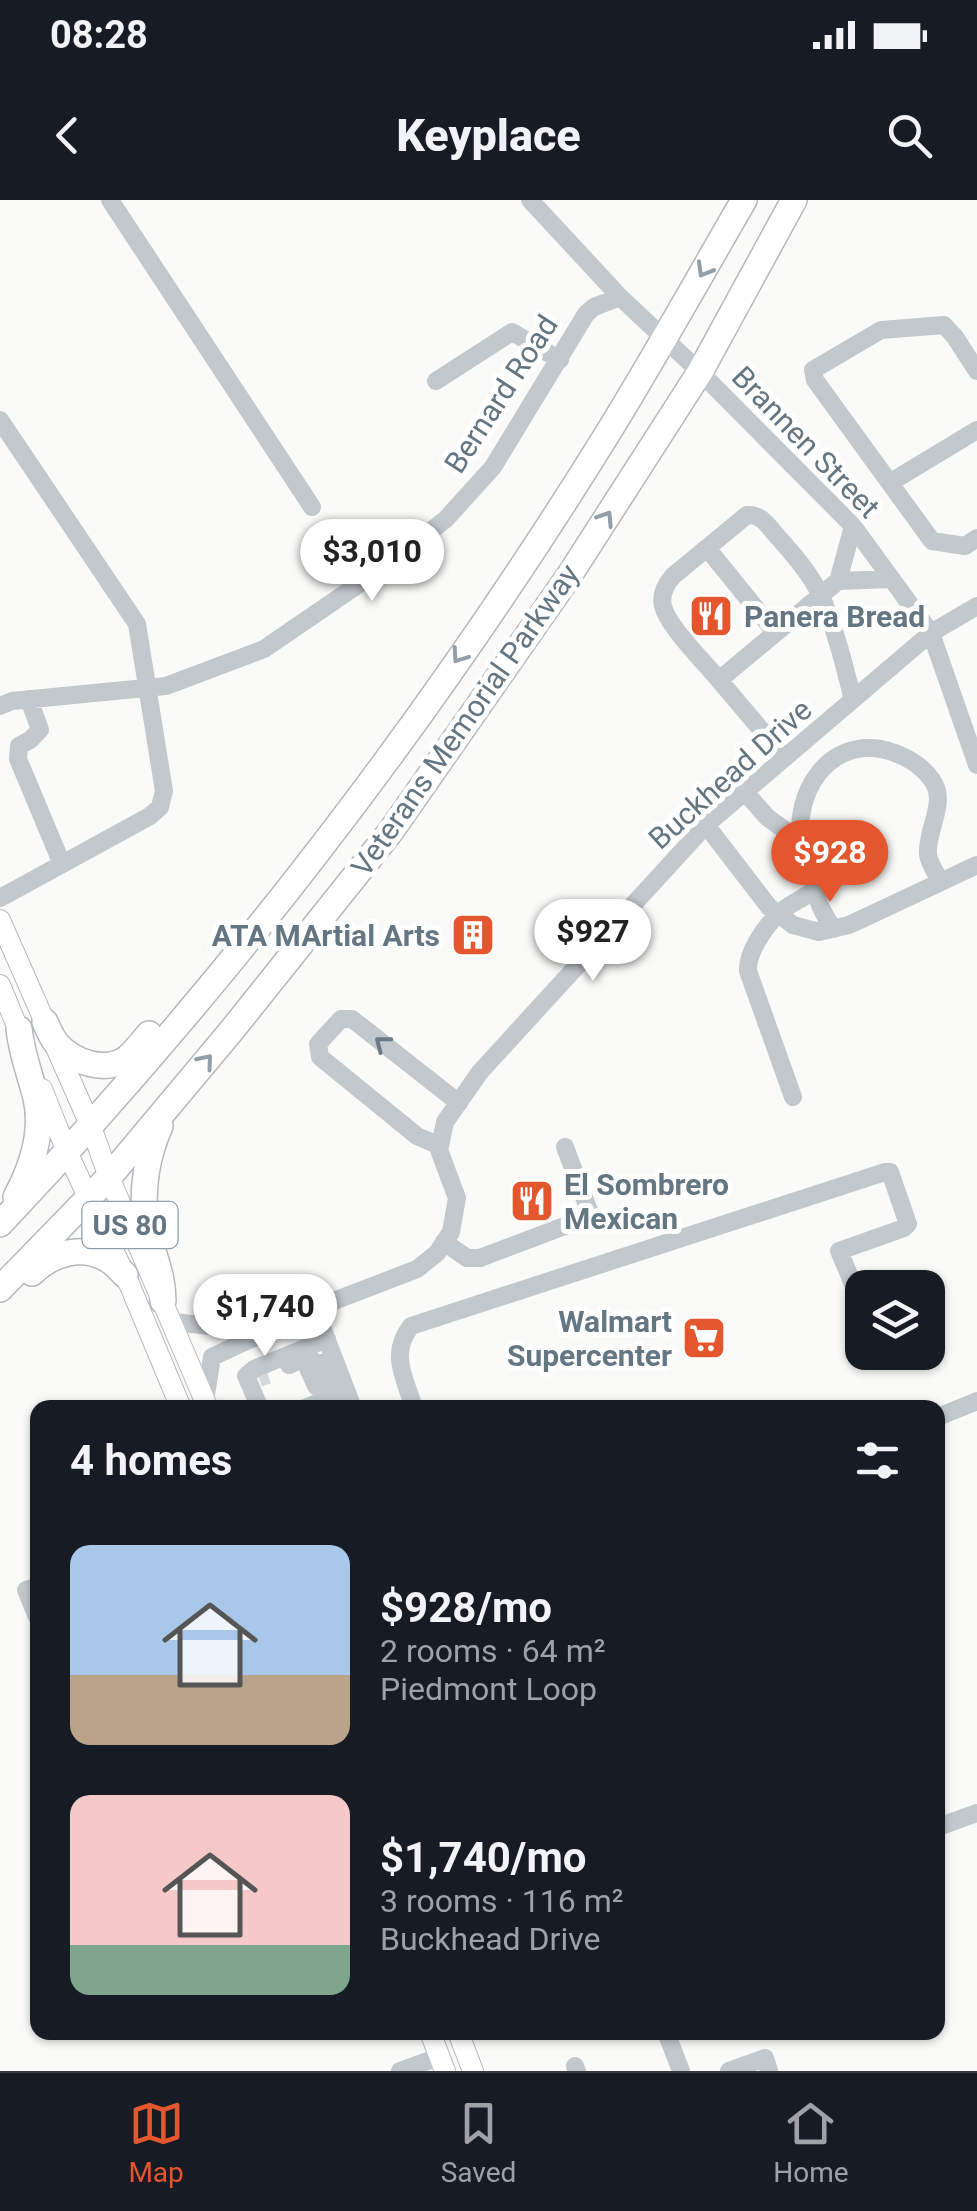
<!DOCTYPE html>
<meta charset="utf-8">
<style>
:root{--surface:#171b24;--page:#242831;--text:#f1f3f6;--muted:#9ea1a6;--line:#363941;--accent:#e4572e}
body{margin:0;font-family:Roboto,sans-serif;background:var(--page);color:var(--text);height:100vh;display:flex;flex-direction:column;font-size:38px;white-space:nowrap}
*{box-sizing:border-box;margin:0}
p{font-size:32px;color:var(--muted)}
.icon{flex:none;width:55px;height:55px;fill:none;stroke:currentColor;stroke-width:2;stroke-linecap:round;stroke-linejoin:round}
.map{position:relative;flex:1;overflow:hidden}
.sheet{position:absolute;left:30px;top:1200px;width:915px;height:640px;display:flex;flex-direction:column;background:var(--surface);border-radius:20px;box-shadow:0 2px 8px #0004}
.sheet>*{flex:none}
.tools{position:absolute;left:845px;top:1070px;display:grid;gap:20px}
.tools a{display:grid;place-items:center;width:100px;height:100px;border-radius:20px;background:var(--surface);box-shadow:0 2px 8px #0004;font-size:50px}
.price{position:absolute;translate:-50% -85px;padding:0 22px;border-radius:35px;background:#fff;color:#222;font-size:32px;line-height:65px;filter:drop-shadow(0 2px 5px #0008)}
.price::after{content:'';position:absolute;left:50%;top:60px;width:30px;height:22px;margin-left:-15px;background:inherit;clip-path:polygon(0 0,100% 0,50% 100%)}
.price.active{background:var(--accent);color:#fff}
ul{padding:0;list-style:none}
li{display:flex;align-items:center;gap:30px;height:250px;padding:0 40px}
li span{display:grid;place-items:center;flex:none;width:280px;height:200px;border-radius:20px;color:#555}
li>.icon{margin-inline-start:auto}
span .icon{width:120px;height:120px;fill:#fffc;stroke-width:1}
li b{font-size:42px}
h2{display:flex;justify-content:space-between;align-items:center;height:120px;padding:0 40px;font-size:42px}
.status{display:flex;justify-content:space-between;align-items:center;height:70px;padding:0 50px;background:var(--surface);direction:ltr}
.status svg{height:28px;fill:currentColor}
header{display:flex;justify-content:space-between;align-items:center;height:130px;padding:0 40px;background:var(--surface);font-size:45px;font-weight:800}
.dock{display:flex;justify-content:space-around;align-items:center;height:140px;border-top:2px solid var(--line);background:var(--surface);font-size:28px;color:var(--muted)}
.dock a{display:grid;justify-items:center;gap:5px}
.dock .active{color:var(--accent)}
.map>svg:first-child{display:block}
</style>
<div class="status"><b>08:28</b><svg viewBox="0 0 49 12"><path d="M0 12V9h3v3zM5 12V6h3v6zM10 12V3h3v9zM15 12V0h3v12zM26 1h20v11H26zM47 4h2v5h-2z"/></svg></div>
<header><svg class="icon" aria-label="back" viewBox="0 0 24 24"><path d="M15 5l-7 7 7 7"/></svg>Keyplace<svg class="icon" aria-label="search" viewBox="0 0 24 24"><circle cx="10" cy="10" r="6"/><path d="M15 15l6 6"/></svg></header>
<div class="map">
<svg width="977" height="1871" viewBox="0 0 977 1871">
<rect width="100%" height="100%" fill="#fafaf8"/>
<g fill="none" stroke-linecap="round" stroke-linejoin="round">
<path stroke="#d5d9db" stroke-width="18" stroke-dasharray="18 9" stroke-linecap="butt" d="M259 1178 268 1175"/>
<defs>
<path id="major" d="M0 720 91 927 109 977 208 1208
M0 785 24 843
M42 889 67 952 130 1086 181 1208
M430 1832 445 1871
M458 1832 473 1871"/>
<path id="highway" d="M45 822C48 829 52 838 57 844 73 862 104 873 126 859 134 853 142 842 149 834
M160 926C147 955 141 990 146 1022 150 1051 163 1070 163 1101
M16 997C32 967 44 933 36 898 30 873 22 856 19 829
M0 1024C230 780 435 513 611 228 657 153 700 76 744 0
M32 1073C51 1054 81 1044 107 1059 113 1062 120 1070 125 1075
M0 1089 109 977 232 830 391 631 569 376 700 172 794 0"/>
</defs>
<use href="#major" stroke="#b5babe" stroke-width="22"/>
<use href="#highway" stroke="#b4b9bd" stroke-width="28"/>
<path stroke="#c3c8cc" stroke-width="18" d="M110 0 312 307
M530 0 620 97 700 172 853 326 931 433 977 565
M977 171 955 137 944 125 881 130 813 170 815 180 932 341 965 346 977 338
M436 181 512 132 560 160
M0 220 137 424 164 591 160 607 150 616 0 698
M891 282 977 230
M853 326 838 381 892 379
M707 348 775 432
M719 480C705 463 667 425 663 406 660 394 666 384 673 376L747 315C762 314 768 326 777 336 793 354 809 372 820 394 835 427 844 464 853 500
M29 499 40 530 30 540 19 546 18 559 62 664
M0 506 12 501 166 486 264 449 394 360 446 319 493 267 586 114 594 107 620 97
M785 558 719 480 838 381
M745 592 767 617 801 642
M706 625 769 707 793 725 819 732 849 725 977 665
M833 729C819 706 819 705 813 680 811 667 803 656 801 643 794 593 827 540 881 549 901 553 921 564 932 580 948 602 926 630 928 654 929 664 936 673 941 682
M793 897 748 771C747 752 765 727 779 713 789 704 803 699 814 690
M440 946 417 936 320 857 318 844 341 819H352L459 903
M444 1042 467 1058H480L591 1016 565 947
M315 1109 353 1208
M173 1122 229 1128 285 1110 304 1109
M311 1159 308 1168 316 1186 324 1191
M289 1165 302 1159 321 1163 328 1182 324 1191
M205 1201 212 1157 326 1104 417 1069 437 1053 451 1032 457 998 439 950 440 946 445 922 480 872 706 625 931 433 977 406
M260 1208 246 1176 254 1169 327 1139
M305 1208 342 1193
M414 1208C405 1178 389 1154 411 1126L885 972H890L908 1024 904 1028 839 1051 860 1100
M938 1217 977 1201
M38 1386 26 1390 38 1419
M938 1627 977 1613
M666 1832 681 1871
M575 1866 577 1871
M400 1871 439 1857
M729 1871 765 1858 769 1871"/>
<use href="#major" stroke="#fff" stroke-width="20"/>
<use href="#highway" stroke="#fff" stroke-width="25"/>
</g>
<defs><path id="oneway-chevron" d="M-2-3.5L2.5 0L-2 3.5" fill="none" stroke-width="1.6" stroke-linecap="round" stroke-linejoin="round" transform="scale(2.5)"/></defs>
<g stroke="#939fa8">
<use href="#oneway-chevron" transform="translate(704 70) rotate(120)"/>
<use href="#oneway-chevron" transform="translate(606 318) rotate(-57)"/>
<use href="#oneway-chevron" transform="translate(459 456) rotate(125)"/>
<use href="#oneway-chevron" transform="translate(206 861) rotate(-50)"/>
</g>
<use stroke="#6a7a87" href="#oneway-chevron" transform="translate(382 843) rotate(-142)"/>
<defs>
<symbol id="restaurant-square" viewBox="-11 -11 22 22"><rect x="-9" y="-9" width="18" height="18" rx="4" fill="#e4572e" stroke="#fff"/><path d="M-5-6h1v4h1v-4h1v4h1v-4h1v5L-1.5 .5V6h-2V.5L-5-1ZM5-6V6H3V1.5H1.5Q1.5-4 5-6Z" fill="#fff"/></symbol>
<symbol id="building-square" viewBox="-11 -11 22 22"><rect x="-9" y="-9" width="18" height="18" rx="4" fill="#e4572e" stroke="#fff"/><path d="M-4-6H4V6H1V3H-1V6H-4ZM-2.5-4.3h1.7v1.8h-1.7ZM.8-4.3h1.7v1.8H.8ZM-2.5-1h1.7V.8h-1.7ZM.8-1h1.7V.8H.8Z" fill="#fff"/></symbol>
<symbol id="supermarket-square" viewBox="-11 -11 22 22"><rect x="-9" y="-9" width="18" height="18" rx="4" fill="#e4572e" stroke="#fff"/><path d="M-6-5.5h2.5l.6 2H6L4.5 2H-2.5L-4.4-4H-6ZM-1.5 3.2a1.3 1.3 0 1 0 .1 0ZM3 3.2a1.3 1.3 0 1 0 .1 0Z" fill="#fff"/></symbol>
</defs>
<g fill-rule="evenodd">
<use href="#restaurant-square" x="686" y="391" width="50" height="50"/>
<use href="#building-square" x="448" y="710" width="50" height="50"/>
<use href="#restaurant-square" x="507" y="976" width="50" height="50"/>
<use href="#supermarket-square" x="679" y="1113" width="50" height="50"/>
</g>
<g text-anchor="middle" dominant-baseline="central" stroke-width="10" stroke-linejoin="round" paint-order="stroke">
<rect fill="#fff" stroke="#939fa8" stroke-width="2.5" x="82.5" y="1002" width="95" height="46" rx="8"/>
<g font-size="28" font-weight="bold" fill="#657683">
<text x="130" y="1025">US 80</text>
</g>
<g font-size="30" fill="#657683" stroke="#fff">
<text transform="translate(501 194) rotate(-57)">Bernard Road</text>
<text transform="translate(806 242) rotate(46)">Brannen Street</text>
<text transform="translate(465 520) rotate(-55)">Veterans Memorial Parkway</text>
<text transform="translate(730 574) rotate(-42)">Buckhead Drive</text>
</g>
<g font-size="30" font-weight="bold" fill="#657683" stroke="#fff" text-anchor="start">
<text x="744" y="416">Panera Bread</text>
<text x="440" y="735" text-anchor="end">ATA MArtial Arts</text>
<text x="564" y="984">El Sombrero<tspan x="564" dy="34">Mexican</tspan></text>
<text x="672" y="1121" text-anchor="end">Walmart<tspan x="672" dy="34">Supercenter</tspan></text>
</g>
</g>
</svg>
<div class="tools">
<a><svg class="icon" aria-label="layers" viewBox="0 0 24 24"><path d="M12 4l9 5-9 5-9-5zM3 14l9 5 9-5"/></svg></a>
</div>
<b class="price" style="left:372px;top:404px">$3,010</b>
<b class="price active" style="left:830px;top:705px">$928</b>
<b class="price" style="left:593px;top:784px">$927</b>
<b class="price" style="left:265px;top:1159px">$1,740</b>
<section class="sheet">
<h2>4 homes<svg class="icon" aria-label="filters" viewBox="0 0 24 24"><path d="M4 7h16M4 17h16"/><circle cx="9" cy="7" r="2"/><circle cx="15" cy="17" r="2"/></svg></h2>
<ul>
<li><span style="background:linear-gradient(#a9c7e8 65%,#b9a48a 0)"><svg class="icon" aria-label="home" viewBox="0 0 24 24"><path d="M3 11l9-7 9 7M6 9v11h12V9"/></svg></span><div><b>$928/mo</b><p>2 rooms · 64 m²</p><p>Piedmont Loop</p></div></li>
<li><span style="background:linear-gradient(#f6c9c9 75%,#7fa58c 0)"><svg class="icon" aria-label="home" viewBox="0 0 24 24"><path d="M3 11l9-7 9 7M6 9v11h12V9"/></svg></span><div><b>$1,740/mo</b><p>3 rooms · 116 m²</p><p>Buckhead Drive</p></div></li>
</ul>
</section>
</div>
<nav class="dock">
<a class="active"><svg class="icon" aria-label="map" viewBox="0 0 24 24"><path d="M3 6l6-2 6 2 6-2v14l-6 2-6-2-6 2zM9 4v14M15 6v14"/></svg>Map</a>
<a><svg class="icon" aria-label="saved" viewBox="0 0 24 24"><path d="M7 4h10v16l-5-4-5 4z"/></svg>Saved</a>
<a><svg class="icon" aria-label="home" viewBox="0 0 24 24"><path d="M3 11l9-7 9 7M6 9v11h12V9"/></svg>Home</a>
</nav>
